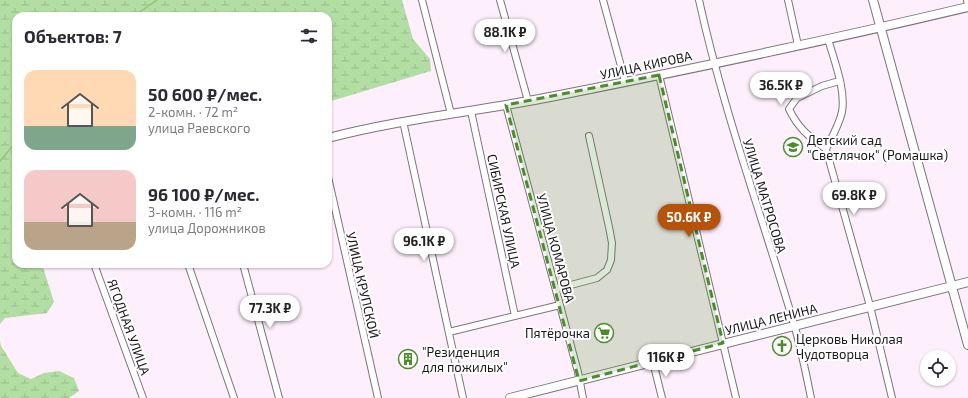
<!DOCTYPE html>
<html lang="ru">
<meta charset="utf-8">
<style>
:root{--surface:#fff;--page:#f7f7f7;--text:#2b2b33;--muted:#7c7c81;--accent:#b45309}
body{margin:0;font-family:"Exo 2",sans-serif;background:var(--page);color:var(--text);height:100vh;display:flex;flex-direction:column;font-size:15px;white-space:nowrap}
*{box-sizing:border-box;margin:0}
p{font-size:13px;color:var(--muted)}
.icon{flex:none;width:22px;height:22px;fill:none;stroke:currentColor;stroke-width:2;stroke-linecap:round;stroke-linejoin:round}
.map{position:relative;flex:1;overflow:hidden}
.sheet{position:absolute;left:12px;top:12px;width:320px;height:256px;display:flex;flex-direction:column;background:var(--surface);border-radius:12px;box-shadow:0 1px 3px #0004}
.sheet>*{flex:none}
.fabs{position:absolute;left:920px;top:350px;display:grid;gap:8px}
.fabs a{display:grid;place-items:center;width:36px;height:36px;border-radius:50%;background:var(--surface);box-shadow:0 1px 3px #0004;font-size:20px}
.price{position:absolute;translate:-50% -34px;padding:0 9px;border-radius:14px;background:#fff;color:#222;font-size:13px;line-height:26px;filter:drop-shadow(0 1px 2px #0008)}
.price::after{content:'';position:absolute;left:50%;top:24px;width:12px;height:9px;margin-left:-6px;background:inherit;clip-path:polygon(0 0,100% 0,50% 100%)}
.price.on{background:var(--accent);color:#fff}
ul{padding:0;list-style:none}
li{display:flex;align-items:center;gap:12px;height:100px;padding:0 12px}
li span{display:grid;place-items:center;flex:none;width:112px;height:80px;border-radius:12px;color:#555}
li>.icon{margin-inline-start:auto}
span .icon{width:48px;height:48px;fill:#fffc;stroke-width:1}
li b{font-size:17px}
h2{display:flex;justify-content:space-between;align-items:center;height:48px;padding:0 12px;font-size:17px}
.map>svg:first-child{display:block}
</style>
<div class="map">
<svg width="968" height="398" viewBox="0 0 968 398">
<defs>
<pattern id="wetland-marsh" width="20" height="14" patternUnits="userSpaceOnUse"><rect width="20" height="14" fill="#b3dea3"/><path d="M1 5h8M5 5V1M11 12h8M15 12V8" fill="none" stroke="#99be8c"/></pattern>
</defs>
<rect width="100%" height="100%" fill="#fdeffb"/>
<path fill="url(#wetland-marsh)" d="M0 0H402L413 39 430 59 431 71 328 102V16H16V264H42L54 302 47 313 5 318 0 324Z
M0 341 1 346 18 373 31 379 44 373 59 371 74 378 79 391 69 398H0Z"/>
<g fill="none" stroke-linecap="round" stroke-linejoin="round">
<path stroke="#8ec977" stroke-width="1.5" d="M134 16 157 0
M0 161 16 142"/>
<defs>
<path id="street" d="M422 0 451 114
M500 0 528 101
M603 0 625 81
M699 0C723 110 762 216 794 324 801 348 806 373 811 398
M788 0 798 45
M967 0 968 4
M828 39C834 60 846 90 842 112 839 125 832 137 826 149L870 306 892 398
M659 75 736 398
M506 105 578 372 583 398
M471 111 515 316
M403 121 463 398
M826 149C809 137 798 128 789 109L797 98 822 86 839 81
M328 177 378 398
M94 264 143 398
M188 264 234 398
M243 264 279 398
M556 289 597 278 607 270 611 260 612 243 609 227 589 136
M449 332 560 305
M653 362 662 398"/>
<path id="secondary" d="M873 0 968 345
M328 138C404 118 483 111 560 95 697 68 833 39 968 7
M510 398 968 282"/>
</defs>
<use href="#street" stroke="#7e727c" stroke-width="8"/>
<use href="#secondary" stroke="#7e727c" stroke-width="10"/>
<use href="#street" stroke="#fff" stroke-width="6"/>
<use href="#secondary" stroke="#fff" stroke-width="8"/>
</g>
<path fill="#4c8c2d" fill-opacity="0.2" stroke="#4c8c2d" stroke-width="3" stroke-dasharray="8 5" stroke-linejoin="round" d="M659 75 723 343 579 381 506 105Z"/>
<defs>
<symbol id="school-ring" viewBox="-11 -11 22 22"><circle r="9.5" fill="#fff" stroke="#4c8c2d" stroke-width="1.5"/><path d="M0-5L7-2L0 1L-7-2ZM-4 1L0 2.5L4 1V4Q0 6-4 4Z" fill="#4c8c2d"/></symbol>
<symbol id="supermarket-ring" viewBox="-11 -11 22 22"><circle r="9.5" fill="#fff" stroke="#4c8c2d" stroke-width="1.5"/><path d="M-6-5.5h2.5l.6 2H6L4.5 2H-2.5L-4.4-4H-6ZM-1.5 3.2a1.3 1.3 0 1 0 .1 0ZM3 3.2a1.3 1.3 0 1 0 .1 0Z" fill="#4c8c2d"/></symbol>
<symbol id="church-ring" viewBox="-11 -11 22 22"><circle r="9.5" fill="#fff" stroke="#4c8c2d" stroke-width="1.5"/><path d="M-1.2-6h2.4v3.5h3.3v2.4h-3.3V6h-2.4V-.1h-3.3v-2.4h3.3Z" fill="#4c8c2d"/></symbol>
<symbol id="building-ring" viewBox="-11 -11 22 22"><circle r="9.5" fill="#fff" stroke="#4c8c2d" stroke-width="1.5"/><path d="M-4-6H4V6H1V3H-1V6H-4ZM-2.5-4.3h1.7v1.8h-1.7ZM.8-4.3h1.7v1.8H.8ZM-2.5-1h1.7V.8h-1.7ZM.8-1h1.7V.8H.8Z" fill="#4c8c2d"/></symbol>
</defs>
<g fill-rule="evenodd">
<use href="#school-ring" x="782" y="136" width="22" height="22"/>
<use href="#supermarket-ring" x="593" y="322" width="22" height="22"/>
<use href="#church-ring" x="771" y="335" width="22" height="22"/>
<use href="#building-ring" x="397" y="348" width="22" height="22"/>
</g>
<g text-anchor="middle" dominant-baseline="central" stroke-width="4" stroke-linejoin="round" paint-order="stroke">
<g font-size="13" fill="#1b171b" stroke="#fff">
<text transform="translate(646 65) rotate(-12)">УЛИЦА КИРОВА</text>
<text transform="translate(765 196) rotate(73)">УЛИЦА МАТРОСОВА</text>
<text transform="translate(504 211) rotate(78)">СИБИРСКАЯ УЛИЦА</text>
<text transform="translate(556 248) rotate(75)">УЛИЦА КОМАРОВА</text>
<text transform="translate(363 285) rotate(77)">УЛИЦА КРУПСКОЙ</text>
<text transform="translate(771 319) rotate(-14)">УЛИЦА ЛЕНИНА</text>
<text transform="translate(129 327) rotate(70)">ЯГОДНАЯ УЛИЦА</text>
</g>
<g font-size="13" fill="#1b171b" stroke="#fff" text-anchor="start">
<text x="807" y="140">Детский сад<tspan x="807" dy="15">"Светлячок" (Ромашка)</tspan></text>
<text x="590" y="333" text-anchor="end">Пятёрочка</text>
<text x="796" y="339">Церковь Николая<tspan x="796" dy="15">Чудотворца</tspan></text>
<text x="422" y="352">"Резиденция<tspan x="422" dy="15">для пожилых"</tspan></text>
</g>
</g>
</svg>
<div class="fabs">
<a><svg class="icon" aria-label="locate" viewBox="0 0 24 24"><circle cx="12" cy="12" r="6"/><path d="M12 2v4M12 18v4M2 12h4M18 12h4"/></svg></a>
</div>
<b class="price" style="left:505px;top:53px">88.1K ₽</b>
<b class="price" style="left:781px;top:106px">36.5K ₽</b>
<b class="price" style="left:854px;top:216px">69.8K ₽</b>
<b class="price on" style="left:689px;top:238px">50.6K ₽</b>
<b class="price" style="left:424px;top:262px">96.1K ₽</b>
<b class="price" style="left:270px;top:329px">77.3K ₽</b>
<b class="price" style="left:666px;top:378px">116K ₽</b>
<section class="sheet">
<h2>Объектов: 7<svg class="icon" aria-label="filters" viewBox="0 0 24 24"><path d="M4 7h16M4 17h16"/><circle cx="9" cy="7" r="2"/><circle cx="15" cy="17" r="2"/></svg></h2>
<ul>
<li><span style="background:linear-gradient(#ffd9b3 70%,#7fa58c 0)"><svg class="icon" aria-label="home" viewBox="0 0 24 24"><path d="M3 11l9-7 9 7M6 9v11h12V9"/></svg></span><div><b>50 600 ₽/мес.</b><p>2-комн. · 72 m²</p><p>улица Раевского</p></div></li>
<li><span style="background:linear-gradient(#f6c9c9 65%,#b9a48a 0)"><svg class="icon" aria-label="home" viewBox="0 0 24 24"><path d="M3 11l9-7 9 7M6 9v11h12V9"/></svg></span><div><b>96 100 ₽/мес.</b><p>3-комн. · 116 m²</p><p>улица Дорожников</p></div></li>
</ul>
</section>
</div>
